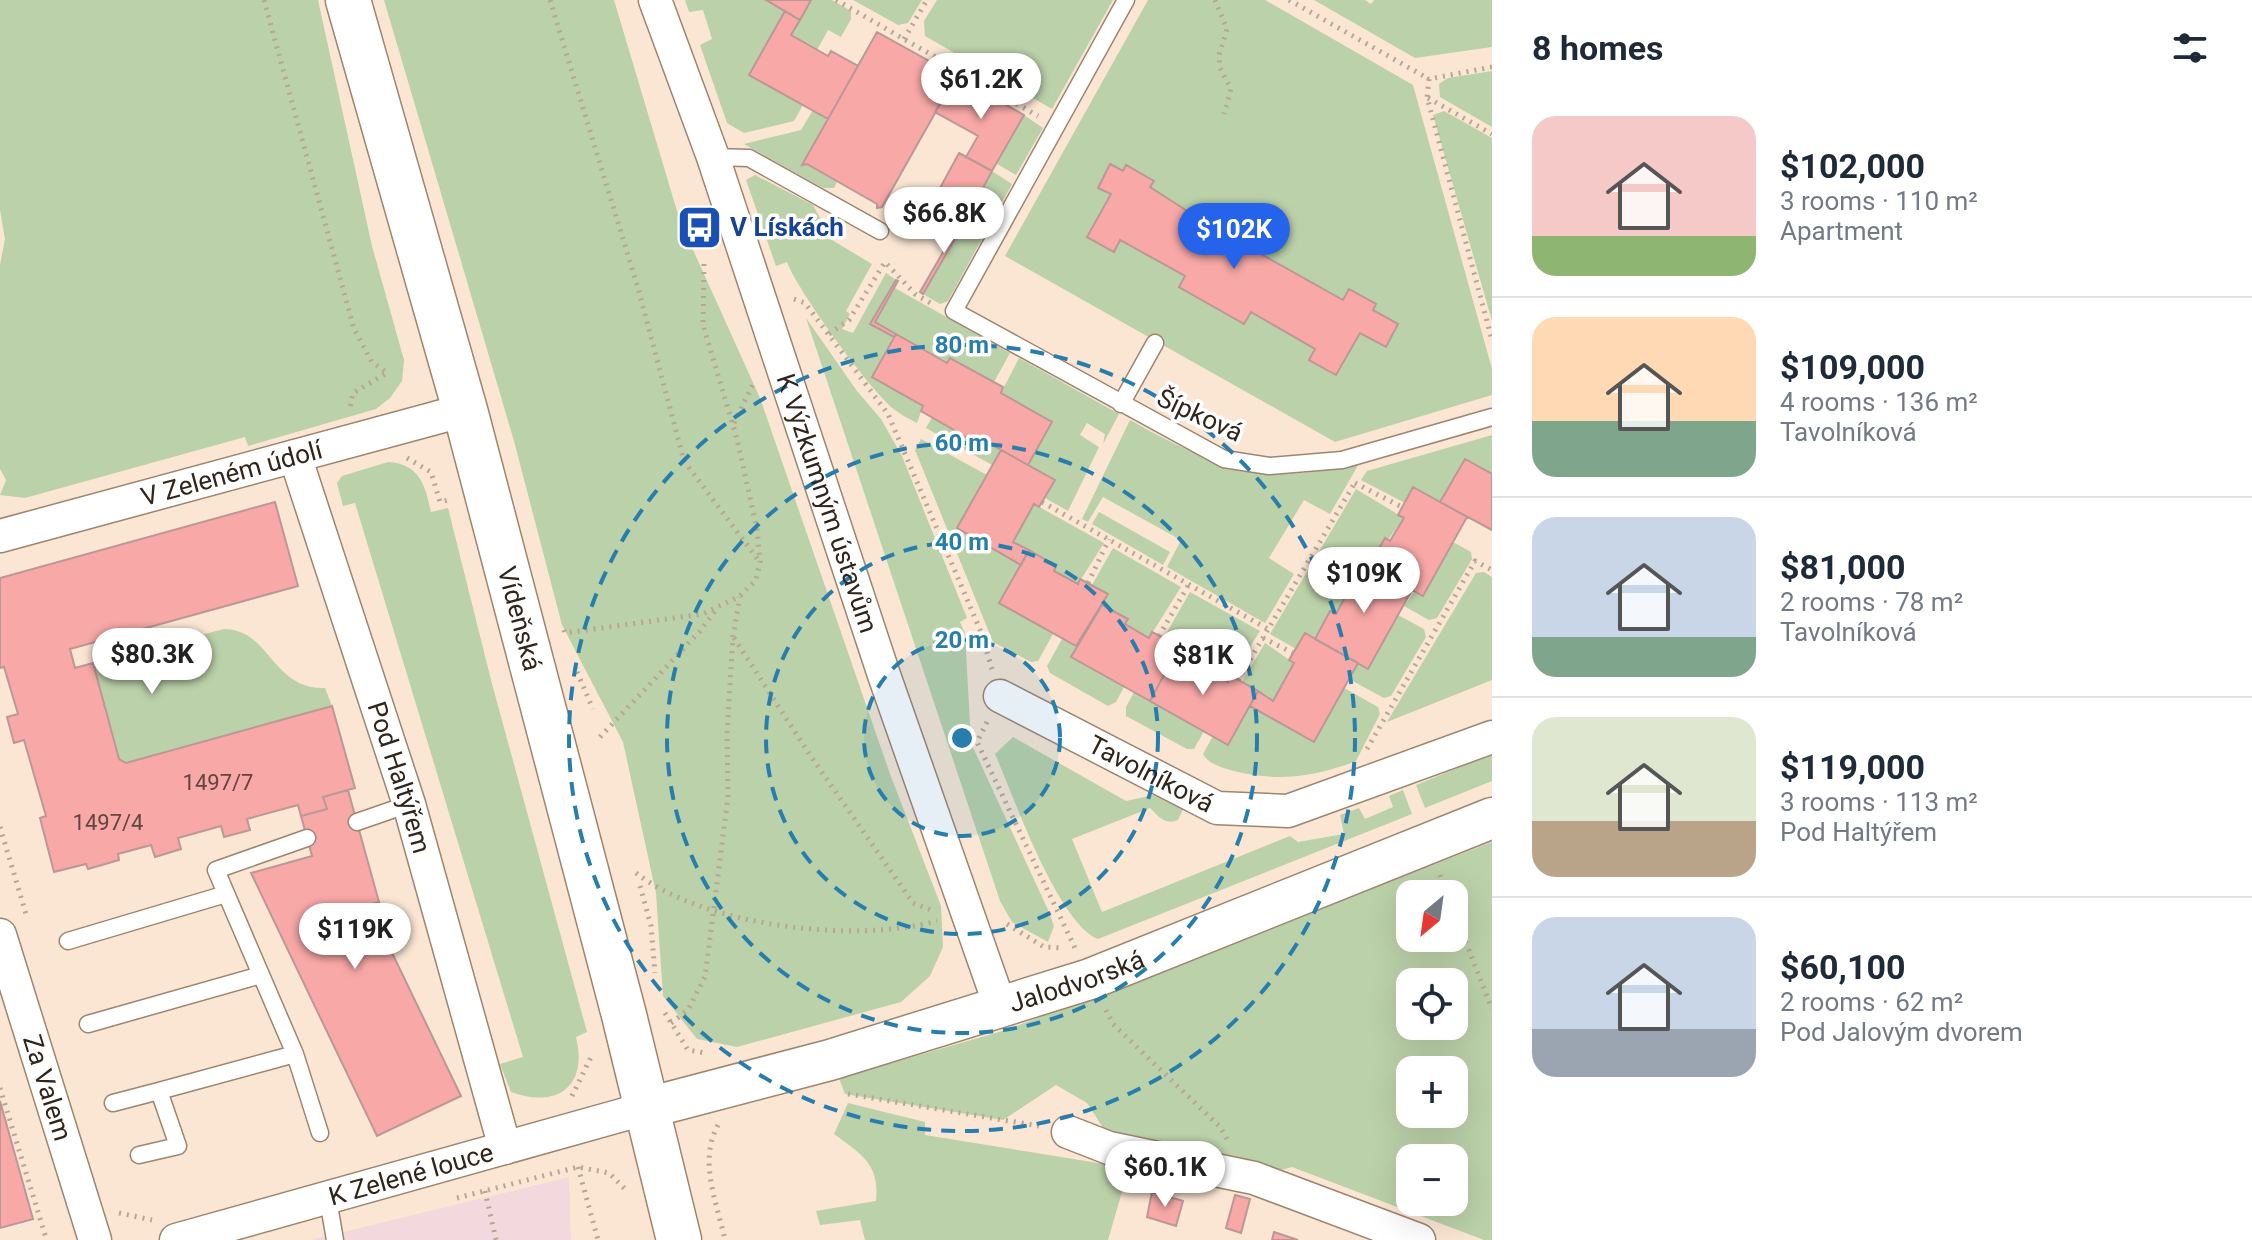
<!DOCTYPE html>
<meta charset="utf-8">
<style>
:root{--surface:#fff;--page:#f2f2f3;--text:#1f2937;--muted:#747a83;--line:#e0e1e3;--accent:#2563eb}
body{margin:0;font-family:Roboto,sans-serif;background:var(--page);color:var(--text);height:100vh;display:flex;flex-direction:column;font-size:30px;white-space:nowrap}
*{box-sizing:border-box;margin:0}
p{font-size:26px;color:var(--muted)}
.icon{flex:none;width:44px;height:44px;fill:none;stroke:currentColor;stroke-width:2;stroke-linecap:round;stroke-linejoin:round}
.map{position:relative;flex:1;overflow:hidden}
.side{display:flex;flex-direction:column;background:var(--surface);width:760px}
.side>*{flex:none}
.needle{width:52px;rotate:209deg}
.tools{position:absolute;left:1396px;top:880px;display:grid;gap:16px}
.tools a{display:grid;place-items:center;width:72px;height:72px;border-radius:16px;background:var(--surface);box-shadow:0 8px 32px #0002;font-size:40px}
.price{position:absolute;translate:-50% -68px;padding:0 18px;border-radius:28px;background:#fff;color:#222;font-size:26px;line-height:52px;filter:drop-shadow(0 2px 4px #0008)}
.price::after{content:'';position:absolute;left:50%;top:48px;width:24px;height:18px;margin-left:-12px;background:inherit;clip-path:polygon(0 0,100% 0,50% 100%)}
.price.on{background:var(--accent);color:#fff}
ul{padding:0;list-style:none}
li{display:flex;align-items:center;gap:24px;height:200px;padding:0 40px}
li+li{border-top:2px solid var(--line)}
li span{display:grid;place-items:center;flex:none;width:224px;height:160px;border-radius:24px;color:#555}
li>.icon{margin-inline-start:auto}
span .icon{width:96px;height:96px;fill:#fffc;stroke-width:1}
li b{font-size:34px}
h2{display:flex;justify-content:space-between;align-items:center;height:96px;padding:0 40px;font-size:34px}
main{display:flex;flex:1;min-height:0}
.map>svg:first-child{display:block}
</style>
<main>
<div class="map">
<svg width="1492" height="1240" viewBox="0 0 1492 1240">
<rect width="100%" height="100%" fill="#fbe6d3"/>
<path fill="#f3d9de" d="M569 1177 571 1240H310L541 1184Z"/>
<path fill="#bbd1a9" fill-rule="evenodd" d="M0 0H318L372 246 404 360 402 381 390 398 376 409 248 446 245 437 25 498 0 495 6 480 0 469V265L5 239 0 210Z
M384 0H614L680 221 760 398 890 774 941 906 943 947 930 976 901 1002 737 1047 697 1039 663 996 656 893 623 742 562 625 514 441Z
M685 0H766L785 11 749 75 803 105 794 121 744 133 727 123 700 45 712 39 703 10 689 12Z
M811 0H832L851 11V19L841 37 828 30 817 50 791 35Z
M853 0H922L908 23 898 25Z
M937 0H1113L1052 109 925 36 924 21Z
M1148 0H1265L1413 85 1492 369V395L1335 442 1005 256Z
M1314 0H1365L1371 4 1374 0H1492V47L1415 58Z
M1492 71V127L1440 97 1439 84 1448 78Z
M813 110 828 119 802 165 807 164 837 182 834 188H823L744 144 801 130Z
M1444 111 1492 138V321L1433 115Z
M1024 115 1043 128 1016 175 997 164Z
M992 171 1012 184 948 301 940 304 923 294Z
M755 175 813 205 832 240 872 264 846 311 850 314 842 329 853 333 886 273 896 280 871 323 894 337 872 377 923 406 917 423C910 419 901 415 895 410 871 392 797 290 787 262L776 266 746 180Z
M895 288 1010 353 994 382 947 363 875 322Z
M806 318 857 391 881 419 902 456 967 618 960 622 965 633 971 743 1049 912 1054 926 1048 942 1012 922 1000 901Z
M1019 358 1119 414 1103 444 1105 434 1087 423 1080 435 1099 447 1068 511 1045 498 1054 480 1028 465 1052 422 1001 393Z
M932 417 973 441 976 436 1001 450 992 465 926 428Z
M1130 420C1210 465 1268 489 1360 462L1330 514 1304 500 1269 558 1294 574 1265 623 1167 567 1181 540 1103 497 1088 522 1082 519Z
M1492 435V474L1465 459 1440 502 1414 487 1405 503 1361 480 1367 471Z
M921 439 987 475 957 528 1021 565 1000 603 1053 634 1038 661 1031 662 993 642 915 450Z
M388 462C420 464 425 485 431 512L448 508 491 680 587 1032 576 1037C588 1086 558 1109 511 1092L500 1064 523 1057 355 503 343 506 337 483 342 476Z
M1356 489 1404 518 1369 566 1359 560 1350 575 1316 557Z
M1034 504 1104 543 1078 584 1054 571 1056 565 1013 542Z
M1099 512 1170 552 1163 565 1092 524Z
M1453 542 1471 552 1472 559 1437 618 1429 620 1404 606Z
M1113 548 1181 587 1149 638 1125 624 1127 619 1102 605 1108 594 1092 585Z
M1311 565 1346 585 1349 590 1336 614 1315 639 1305 633 1296 649 1270 634Z
M1484 572 1492 577V680L1387 722 1476 573Z
M1190 592 1260 631 1228 682 1203 668 1206 662 1163 639Z
M1398 615 1424 629 1426 637 1391 696 1384 698 1349 679 1358 663 1369 668Z
M224 629C270 629 272 690 325 688L332 706 126 763 119 759 93 663Z
M1062 639 1076 646 1071 657 1124 687 1116 702 1108 706 1050 673 1047 666Z
M1265 643 1294 663 1273 701 1242 682Z
M1344 688 1378 707 1380 714 1356 761C1315 777 1277 782 1234 771 1223 768 1208 764 1203 754L1213 736 1229 744 1250 706 1314 742Z
M1134 692 1204 731 1194 749H1187L1126 716V707Z
M1013 737 1126 801 1163 793 1184 807 1178 820C1165 825 1159 817 1150 808L1072 839 1102 912 1290 836 1298 842 1344 834 1340 815 1359 808 1365 819 1393 807 1389 796 1403 790 1412 814 1098 939C1057 922 1014 797 995 754Z
M1492 754V781L1425 808 1416 785Z
M1492 842V1240H1484L1292 1167 1254 1178 1113 1143 1087 1103 1056 1085 1003 1120 845 1094 839 1078 1006 1030ZM1410 894H1454V938H1410ZM1410 982H1454V1026H1410ZM1410 1070H1454V1114H1410ZM1410 1158H1454V1202H1410Z
M848 1103 925 1122V1135L1129 1168 1108 1240H865L860 1220 820 1225 816 1211 876 1201C880 1164 861 1154 834 1134Z"/>
<path fill="#f7a8a7" stroke="#bb9896" stroke-width="2" d="M766 0H811L800 20Z
M785 11 800 20 791 35 828 56 831 51 858 66 828 119 749 75Z
M877 32 956 76 882 207 877 208V204L807 164 802 165Z
M956 76 1024 115 992 171 966 157 978 136 935 112Z
M959 153 992 171 967 218 934 199Z
M1110 164 1123 171 1126 165 1154 181 1150 187 1212 227 1216 221 1230 229 1227 235 1343 300 1349 289 1376 304 1373 310 1398 324 1386 347 1360 333 1336 375 1309 360 1315 349 1251 312 1244 324 1179 287 1185 276 1120 240 1114 252 1087 237 1111 194 1098 188Z
M964 216 967 218 923 294 920 292Z
M896 280 898 281 875 322 896 334 894 337 870 324Z
M896 334 947 363 950 358 1003 387 1001 393 1052 422 1028 465 976 436 973 441 921 411 923 406 872 377Z
M1001 450 1055 480 1039 507 1034 504 1013 542 1029 550 1021 565 957 528Z
M1465 459 1492 474V530L1440 502Z
M1413 487 1467 517 1423 596 1369 566 1385 538 1390 541 1404 518 1398 515Z
M275 502 298 586 70 649 75 668 93 663 119 759 126 763 332 706 355 788 323 797 327 809 301 816 298 805 247 819 250 830 224 837 221 826 178 838 181 849 155 857 151 845 118 854 119 860 88 869 86 864 54 872 40 818 46 816 24 740 14 743 7 717 18 714 4 667 0 668V578Z
M1029 550 1056 566 1054 571 1078 584 1080 579 1108 594 1076 646 999 603Z
M1359 560 1412 590 1368 669 1315 639 1330 611 1336 614 1349 590 1344 588Z
M1102 605 1128 619 1125 624 1149 638 1152 632 1179 647 1150 701 1071 657Z
M1305 633 1358 663 1314 742 1250 706 1258 691 1273 701 1294 663 1289 660Z
M1179 647 1207 663 1203 668 1228 682 1231 676 1258 691 1228 745 1150 701Z
M348 790 379 902 369 905 461 1096 377 1136 251 873 312 856 301 816 327 809 323 797Z
M0 1101 33 1219 0 1228Z
M1152 1192 1183 1201 1176 1226 1147 1217Z
M1235 1195 1250 1199 1241 1233 1226 1228Z
M1274 1232 1298 1240H1272Z"/>
<g fill="none" stroke-linecap="round" stroke-linejoin="round">
<defs>
<path id="service" d="M1126 0 954 311 1224 459 1269 466 1342 460 1492 417
M713 157 749 158 880 231
M1121 404 1155 343
M357 822 409 804
M307 838 216 870 295 1054 320 1133
M68 941 226 894
M88 1024 261 975
M113 1103 159 1091
M139 1155 178 1146 159 1091 295 1054
M328 1199 335 1240"/>
<g id="minor">
<path id="s1" d="M655 0 713 157 884 675 1000 1006"/>
<path id="s2" d="M295 456 409 804 505 1148"/>
<path id="s3" d="M0 536 465 410"/>
<path id="s4" d="M1000 696 1217 808 1288 811 1492 737"/>
<path id="s5" d="M0 935 95 1240"/>
<path d="M1068 1132 1109 1148 1254 1178 1419 1240"/>
<path id="s6" d="M176 1240 647 1108"/>
</g>
<g id="tertiary">
<path id="s7" d="M647 1108 830 1060 1090 979 1492 818"/>
</g>
<g id="secondary">
<path id="s8" d="M348 0 465 410 624 1015 679 1240"/>
</g>
</defs>
<use href="#service" stroke="#9d856f" stroke-width="19"/>
<use href="#minor" stroke="#9d856f" stroke-width="35"/>
<use href="#tertiary" stroke="#9d856f" stroke-width="43"/>
<use href="#secondary" stroke="#9d856f" stroke-width="47"/>
<path stroke="#b7a596" stroke-width="5" stroke-dasharray="2 6" stroke-linecap="butt" d="M264 0 354 329 372 362 387 373 353 393 350 408
M550 0 638 288 684 461 759 561
M836 0 1038 116
M1215 0 1227 29 1219 55 1220 68 1231 89 1224 114
M1289 0 1429 79
M904 39 927 0
M1492 67 1429 79 1427 97 1492 340
M1428 98 1492 134
M794 299 805 303 888 414 981 632 992 669
M829 334 849 320 885 262 915 294 934 305
M734 423 754 382
M407 458 431 472 440 502 448 500
M1355 483 1402 507
M1042 502 1268 629
M1310 560 1348 580
M1088 583 1109 539
M564 630 565 633 703 614 740 596 756 580 760 562 757 529 737 439 703 325 704 264
M1159 636 1189 584
M734 638 810 755 913 903 934 911
M1263 638 1293 653
M577 672 593 709
M1238 680 1356 481
M987 722 977 742 1075 948
M600 737 700 631 715 611
M1367 749 1475 561 1492 570
M0 827 26 914
M636 873C704 926 854 944 937 921
M1440 875 1447 894
M640 886 651 926 655 973
M1454 912 1492 1009
M1007 924 1044 947 1062 948
M1106 1010 1113 1024 1220 1127 1227 1139
M665 1013 688 1050 705 1053
M671 1023 688 1010 705 977 728 797 727 735 733 636 740 597
M0 1088 46 1238
M848 1094 1039 1126
M572 1096 592 1055
M718 1125C698 1161 717 1203 725 1240
M578 1167 598 1240
M485 1191 496 1240
M457 1198 578 1167 609 1173 627 1191
M119 1213 152 1220"/>
<use href="#service" stroke="#fff" stroke-width="16"/>
<use href="#minor" stroke="#fff" stroke-width="32"/>
<use href="#tertiary" stroke="#fff" stroke-width="40"/>
<use href="#secondary" stroke="#fff" stroke-width="44"/>
</g>
<circle cx="962" cy="738" r="98" fill="#277ead" fill-opacity=".12"/>
<g fill="none" stroke="#277ead" stroke-width="4" stroke-dasharray="14 10">
<circle cx="962" cy="738" r="98"/>
<circle cx="962" cy="738" r="196"/>
<circle cx="962" cy="738" r="295"/>
<circle cx="962" cy="738" r="393"/>
</g>
<defs>
<symbol id="bus-square" viewBox="-11 -11 22 22"><rect x="-9" y="-9" width="18" height="18" rx="4" fill="#1a4fb4" stroke="#fff"/><path d="M-5-6H5V4H4V6H2V4H-2V6H-4V4H-5ZM-3.5-4V0h7V-4ZM-3.5 1.2v1.5H-2V1.2ZM2 1.2v1.5H3.5V1.2Z" fill="#fff"/></symbol>
</defs>
<g fill-rule="evenodd">
<use href="#bus-square" x="674" y="202" width="51" height="51"/>
</g>
<g text-anchor="middle" dominant-baseline="central" stroke-width="7" stroke-linejoin="round" paint-order="stroke">
<g font-size="22" fill="#61463f">
<text x="218" y="782">1497/7</text>
<text x="108" y="822">1497/4</text>
</g>
<g font-size="26" font-weight="bold" fill="#164399" stroke="#fff" text-anchor="start">
<text x="730" y="227">V Lískách</text>
</g>
<g font-size="26" fill="#2f251c" stroke="#fff">
<text transform="translate(1200 415) rotate(25)">Šípková</text>
<text stroke="none"><textPath href="#s3" startOffset="240">V Zeleném údolí</textPath></text>
<text stroke="none"><textPath href="#s1" startOffset="532">K Výzkumným ústavům</textPath></text>
<text stroke="none"><textPath href="#s8" startOffset="642">Vídeňská</textPath></text>
<text stroke="none"><textPath href="#s4" startOffset="170">Tavolníková</textPath></text>
<text stroke="none"><textPath href="#s2" startOffset="338">Pod Haltýřem</textPath></text>
<text stroke="none"><textPath href="#s7" startOffset="448">Jalodvorská</textPath></text>
<text stroke="none"><textPath href="#s5" startOffset="160">Za Valem</textPath></text>
<text stroke="none"><textPath href="#s6" startOffset="244">K Zelené louce</textPath></text>
</g>
</g>
<circle cx="962" cy="738" r="12" fill="#277ead" stroke="#fff" stroke-width="4"/>
<g font-size="24" text-anchor="middle" font-weight="bold" fill="#277ead" stroke="#fff" stroke-width="7" stroke-linejoin="round" paint-order="stroke">
<text x="962" y="353">80 m</text>
<text x="962" y="451">60 m</text>
<text x="962" y="550">40 m</text>
<text x="962" y="648">20 m</text>
</g>
</svg>
<div class="tools">
<a><svg class="needle" viewBox="-14 -14 28 28"><path d="M0-13l5 13h-10z" fill="#e53935"/><path d="M0 13l5-13h-10z" fill="#747a83"/></svg></a>
<a><svg class="icon" aria-label="locate" viewBox="0 0 24 24"><circle cx="12" cy="12" r="6"/><path d="M12 2v4M12 18v4M2 12h4M18 12h4"/></svg></a>
<a>+</a>
<a>−</a>
</div>
<b class="price" style="left:981px;top:121px">$61.2K</b>
<b class="price" style="left:944px;top:255px">$66.8K</b>
<b class="price on" style="left:1234px;top:271px">$102K</b>
<b class="price" style="left:1364px;top:615px">$109K</b>
<b class="price" style="left:152px;top:696px">$80.3K</b>
<b class="price" style="left:1203px;top:697px">$81K</b>
<b class="price" style="left:355px;top:971px">$119K</b>
<b class="price" style="left:1165px;top:1209px">$60.1K</b>
</div>
<section class="side">
<h2>8 homes<svg class="icon" aria-label="filters" viewBox="0 0 24 24"><path d="M4 7h16M4 17h16"/><circle cx="9" cy="7" r="2"/><circle cx="15" cy="17" r="2"/></svg></h2>
<ul>
<li><span style="background:linear-gradient(#f6c9c9 75%,#8fb573 0)"><svg class="icon" aria-label="home" viewBox="0 0 24 24"><path d="M3 11l9-7 9 7M6 9v11h12V9"/></svg></span><div><b>$102,000</b><p>3 rooms · 110 m²</p><p>Apartment</p></div></li>
<li><span style="background:linear-gradient(#ffd9b3 65%,#7fa58c 0)"><svg class="icon" aria-label="home" viewBox="0 0 24 24"><path d="M3 11l9-7 9 7M6 9v11h12V9"/></svg></span><div><b>$109,000</b><p>4 rooms · 136 m²</p><p>Tavolníková</p></div></li>
<li><span style="background:linear-gradient(#c9d6e8 75%,#7fa58c 0)"><svg class="icon" aria-label="home" viewBox="0 0 24 24"><path d="M3 11l9-7 9 7M6 9v11h12V9"/></svg></span><div><b>$81,000</b><p>2 rooms · 78 m²</p><p>Tavolníková</p></div></li>
<li><span style="background:linear-gradient(#dfe7d0 65%,#b9a48a 0)"><svg class="icon" aria-label="home" viewBox="0 0 24 24"><path d="M3 11l9-7 9 7M6 9v11h12V9"/></svg></span><div><b>$119,000</b><p>3 rooms · 113 m²</p><p>Pod Haltýřem</p></div></li>
<li><span style="background:linear-gradient(#c9d6e8 70%,#9aa5b1 0)"><svg class="icon" aria-label="home" viewBox="0 0 24 24"><path d="M3 11l9-7 9 7M6 9v11h12V9"/></svg></span><div><b>$60,100</b><p>2 rooms · 62 m²</p><p>Pod Jalovým dvorem</p></div></li>
</ul>
</section>
</main>
